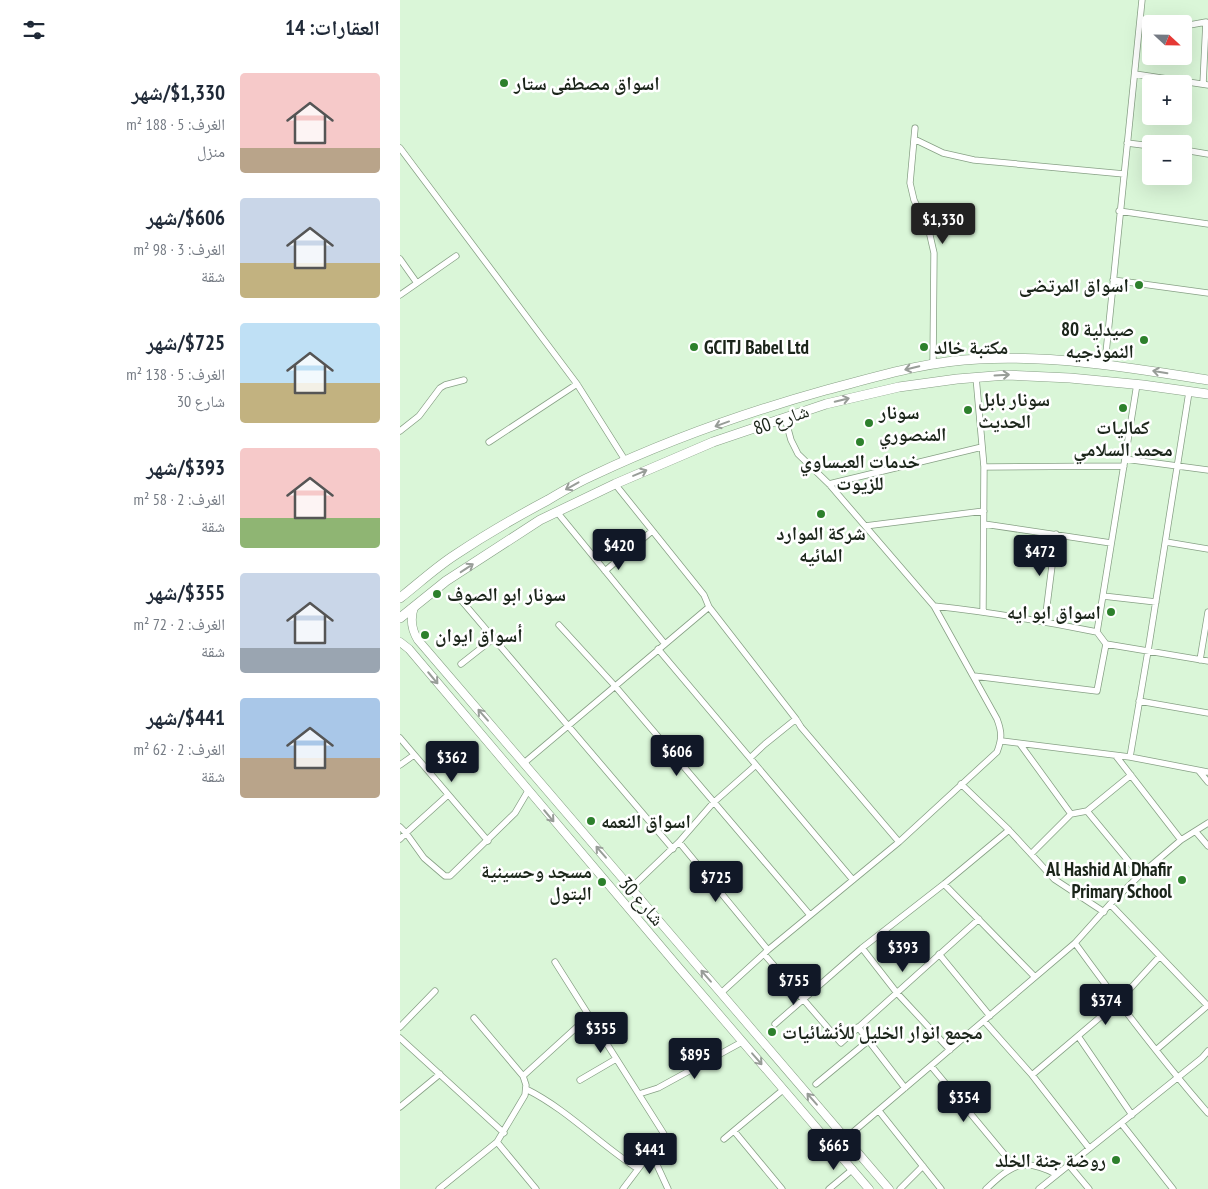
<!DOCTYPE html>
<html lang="ar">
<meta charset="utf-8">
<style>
:root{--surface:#fff;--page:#f6f6f7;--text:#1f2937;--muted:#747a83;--accent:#111827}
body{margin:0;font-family:"PT Sans Narrow","Noto Naskh Arabic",sans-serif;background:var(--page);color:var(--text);direction:rtl;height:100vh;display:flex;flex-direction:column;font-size:19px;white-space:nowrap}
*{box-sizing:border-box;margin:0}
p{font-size:16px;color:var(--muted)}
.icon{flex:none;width:28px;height:28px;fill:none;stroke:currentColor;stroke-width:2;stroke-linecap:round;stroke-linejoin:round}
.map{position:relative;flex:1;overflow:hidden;direction:ltr}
.side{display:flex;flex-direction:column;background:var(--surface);width:400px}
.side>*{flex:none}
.needle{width:32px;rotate:112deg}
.buttons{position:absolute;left:742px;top:15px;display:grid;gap:10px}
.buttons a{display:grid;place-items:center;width:50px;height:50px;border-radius:5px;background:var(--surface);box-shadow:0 5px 20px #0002;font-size:25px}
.price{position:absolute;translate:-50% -42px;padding:0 11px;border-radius:5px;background:var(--accent);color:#fff;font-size:16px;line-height:32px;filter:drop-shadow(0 1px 2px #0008)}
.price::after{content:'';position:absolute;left:50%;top:30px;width:15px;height:11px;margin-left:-8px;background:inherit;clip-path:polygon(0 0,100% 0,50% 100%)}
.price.selected{background:#222;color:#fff}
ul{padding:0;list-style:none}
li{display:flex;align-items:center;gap:15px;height:125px;padding:0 20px}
li span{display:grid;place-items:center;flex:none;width:140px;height:100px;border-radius:5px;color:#555}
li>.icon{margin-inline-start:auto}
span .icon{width:60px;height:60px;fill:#fffc;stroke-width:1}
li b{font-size:21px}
h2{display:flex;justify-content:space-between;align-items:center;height:60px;padding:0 20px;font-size:21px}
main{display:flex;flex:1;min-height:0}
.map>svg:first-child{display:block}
</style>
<main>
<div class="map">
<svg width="808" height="1189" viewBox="0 0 808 1189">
<rect width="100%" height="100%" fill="#daf6d8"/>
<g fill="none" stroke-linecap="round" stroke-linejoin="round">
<defs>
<path id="minor" d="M740 23 751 24
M784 26 806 22 803 84
M735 74 808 85
M515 128 510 183 514 200 529 231 534 253 533 364
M514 139 543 153 574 160 724 174
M727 143 751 146
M0 148 177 384 225 460
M784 150 808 154
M719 211 808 224
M0 259 17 283
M713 280 808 293
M0 295 56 256
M705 363 742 0
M576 377 584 467 583 611
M0 431 19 416 40 388 45 385 64 380
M89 442 177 384
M725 459 808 470
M584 467 724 466
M215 484 304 595 309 607 396 719 401 727 499 842
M429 484 582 447
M157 512 265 644
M584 524 711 543
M465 526 584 511
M766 542 808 549
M205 571 252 531
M703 596 756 602
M61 600 273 849
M534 606C589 612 643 621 697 632L706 644 808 661
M645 621 656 534
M159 625 215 686 410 915
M697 632 737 384
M258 649 453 880
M800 660 808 612
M61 664 94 638
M574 676 697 691 706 644
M739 701 808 713
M0 738 88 841
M602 741 730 757 808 772
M620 744 671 814
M716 756 781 840
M730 757 748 651 789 392
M350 758 365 744 396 719
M124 763 309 607
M0 765 14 755
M799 771 808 782
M561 784 609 830 654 879 704 912
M687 811 740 875
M0 827 6 833 48 795
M796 832 808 846
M0 839 6 833 24 858 45 876H50L115 813 128 791
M279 842 368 950
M631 854 671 814 687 811 731 775
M544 884 635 977
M231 888 279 842 313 803 356 765
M710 904 808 1006
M675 943C717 1001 760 1058 808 1113
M462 948 497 993 550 1050
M364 954 441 1043 579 919
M539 954 590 1016
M155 962 264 1134
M321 993 368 950 499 842 597 752C602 739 602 732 597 719L534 606 429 484 398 454 391 440 385 418
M584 1021 632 1075 689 1148
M375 1024 462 948 544 884 609 830
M0 1027 35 991
M458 1027 505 1088
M678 1036 732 1115
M0 1038 104 1133
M756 1050 807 1006
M531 1066 614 1166
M632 1075 718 1002 760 956
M123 1076 189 1016
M180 1080 216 1059
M416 1084 468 1041
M126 1089C168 1110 199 1144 238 1169
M239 1094 258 1088 342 1042
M0 1107 40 1074
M479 1111 541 1189
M721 1123 773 1189
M334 1131 382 1189
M446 1138 675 943 710 904 740 875 781 840 808 823
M324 1139 384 1089
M97 1142 136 1189
M251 1152 268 1189
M668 1164 689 1189
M39 1189 97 1142 125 1095 126 1085 123 1076 74 1018
M223 1189 257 1144
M429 1189 453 1169
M500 1189 523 1166
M586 1189C611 1166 622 1156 656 1174
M639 1189 802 1058 808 1051"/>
<path id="tertiary" d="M14 607C10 619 11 629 18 640L489 1189
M0 642 9 649 280 969 469 1189"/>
<path id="primary" d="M0 598C18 584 35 568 55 555 85 535 116 517 148 500 163 491 178 482 194 475 268 440 347 412 426 390 476 377 527 361 579 359 657 355 732 368 808 380
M0 618 46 581 140 520 215 484 313 442 426 404 499 387 557 379 607 375 670 378 743 385 808 394"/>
</defs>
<use href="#minor" stroke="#87a085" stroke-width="7"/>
<use href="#tertiary" stroke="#87a085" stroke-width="9"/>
<use href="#primary" stroke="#87a085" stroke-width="10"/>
<use href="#minor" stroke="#fff" stroke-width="5.5"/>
<use href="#tertiary" stroke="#fff" stroke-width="8"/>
<use href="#primary" stroke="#fff" stroke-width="9"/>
</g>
<defs><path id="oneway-shaft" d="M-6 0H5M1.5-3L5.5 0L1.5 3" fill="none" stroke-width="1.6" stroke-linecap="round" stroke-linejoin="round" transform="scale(1.25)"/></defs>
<g stroke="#989d98">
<use href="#oneway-shaft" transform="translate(512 368) rotate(167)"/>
<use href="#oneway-shaft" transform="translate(760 372) rotate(-171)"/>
<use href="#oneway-shaft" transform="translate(602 375) rotate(-3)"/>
<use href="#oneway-shaft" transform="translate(442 400) rotate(-13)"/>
<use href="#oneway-shaft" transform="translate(322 424) rotate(160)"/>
<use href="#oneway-shaft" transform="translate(240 473) rotate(-23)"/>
<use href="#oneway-shaft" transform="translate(172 486) rotate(151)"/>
<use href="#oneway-shaft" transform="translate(67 568) rotate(-33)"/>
<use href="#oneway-shaft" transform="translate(33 678) rotate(50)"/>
<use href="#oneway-shaft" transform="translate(83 715) rotate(-131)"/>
<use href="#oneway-shaft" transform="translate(149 816) rotate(50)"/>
<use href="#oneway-shaft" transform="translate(201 852) rotate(-131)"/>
<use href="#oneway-shaft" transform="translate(306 976) rotate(-131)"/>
<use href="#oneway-shaft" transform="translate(357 1059) rotate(49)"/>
<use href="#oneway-shaft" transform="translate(412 1099) rotate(-131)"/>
</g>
<g fill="#2d802c" stroke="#fff" stroke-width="2">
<circle cx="104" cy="83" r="5"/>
<circle cx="739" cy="285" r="5"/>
<circle cx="744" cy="340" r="5"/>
<circle cx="294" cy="347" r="5"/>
<circle cx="524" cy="347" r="5"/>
<circle cx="723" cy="408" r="5"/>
<circle cx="568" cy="410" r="5"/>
<circle cx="469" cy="423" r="5"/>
<circle cx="460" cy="442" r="5"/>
<circle cx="421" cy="514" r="5"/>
<circle cx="37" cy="594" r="5"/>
<circle cx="711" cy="612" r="5"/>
<circle cx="25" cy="635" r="5"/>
<circle cx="191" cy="821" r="5"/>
<circle cx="782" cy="880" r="5"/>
<circle cx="202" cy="882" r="5"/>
<circle cx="372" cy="1032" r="5"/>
<circle cx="716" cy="1160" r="5"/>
</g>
<g text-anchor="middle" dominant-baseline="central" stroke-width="5" stroke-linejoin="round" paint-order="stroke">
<g font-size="19" font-weight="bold" fill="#1b251a" stroke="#fff" text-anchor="start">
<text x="114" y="83">اسواق مصطفى ستار</text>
<text x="729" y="285" text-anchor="end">اسواق المرتضى</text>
<text x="734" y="329" text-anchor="end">صيدلية 80<tspan x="734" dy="22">النموذجيه</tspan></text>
<text x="304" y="347">GCITJ Babel Ltd</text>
<text x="534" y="347">مكتبة خالد</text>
<text x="578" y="399">سونار بابل<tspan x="578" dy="22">الحديث</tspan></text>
<text x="479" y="412">سونار<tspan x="479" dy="22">المنصوري</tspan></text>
<text x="723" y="427" text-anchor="middle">كماليات<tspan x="723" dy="22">محمد السلامي</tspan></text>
<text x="460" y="461" text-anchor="middle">خدمات العيساوي<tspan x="460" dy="22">للزيوت</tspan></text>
<text x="421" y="533" text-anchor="middle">شركة الموارد<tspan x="421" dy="22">المائيه</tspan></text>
<text x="47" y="594">سونار ابو الصوف</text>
<text x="701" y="612" text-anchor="end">اسواق ابو ايه</text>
<text x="35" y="635">أسواق ايوان</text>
<text x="201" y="821">اسواق النعمه</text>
<text x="772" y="869" text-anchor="end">Al Hashid Al Dhafir<tspan x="772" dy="22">Primary School</tspan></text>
<text x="192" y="871" text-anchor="end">مسجد وحسينية<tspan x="192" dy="22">البتول</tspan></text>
<text x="382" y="1032">مجمع انوار الخليل للأنشائيات</text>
<text x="706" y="1160" text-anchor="end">روضة جنة الخلد</text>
</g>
<g font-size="19" fill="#1b251a" stroke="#fff">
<text transform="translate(381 419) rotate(-19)">شارع 80</text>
<text transform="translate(242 901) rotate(49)">شارع 30</text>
</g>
</g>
</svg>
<div class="buttons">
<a><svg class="needle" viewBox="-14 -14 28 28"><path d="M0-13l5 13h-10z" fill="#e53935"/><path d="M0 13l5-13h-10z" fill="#747a83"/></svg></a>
<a>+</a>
<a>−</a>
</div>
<b class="price selected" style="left:543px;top:245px">$1,330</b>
<b class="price" style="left:219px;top:571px">$420</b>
<b class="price" style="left:640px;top:577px">$472</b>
<b class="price" style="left:277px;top:777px">$606</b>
<b class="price" style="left:52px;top:783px">$362</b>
<b class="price" style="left:316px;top:903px">$725</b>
<b class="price" style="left:503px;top:973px">$393</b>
<b class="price" style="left:394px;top:1006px">$755</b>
<b class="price" style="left:706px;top:1026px">$374</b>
<b class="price" style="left:201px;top:1054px">$355</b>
<b class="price" style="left:295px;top:1080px">$895</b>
<b class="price" style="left:564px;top:1123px">$354</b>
<b class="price" style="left:434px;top:1171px">$665</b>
<b class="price" style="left:250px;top:1175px">$441</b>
</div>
<section class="side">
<h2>العقارات: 14<svg class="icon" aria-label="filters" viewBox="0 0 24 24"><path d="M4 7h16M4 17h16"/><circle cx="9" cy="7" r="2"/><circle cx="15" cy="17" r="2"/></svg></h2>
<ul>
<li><span style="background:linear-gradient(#f6c9c9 75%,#b9a48a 0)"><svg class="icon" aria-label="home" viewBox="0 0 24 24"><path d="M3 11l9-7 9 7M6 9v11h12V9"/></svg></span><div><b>$1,330/شهر</b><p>الغرف: 5 · 188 m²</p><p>منزل</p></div></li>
<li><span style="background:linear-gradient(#c9d6e8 65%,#c2b280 0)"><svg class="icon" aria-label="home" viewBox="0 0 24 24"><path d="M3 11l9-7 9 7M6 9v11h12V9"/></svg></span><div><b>$606/شهر</b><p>الغرف: 3 · 98 m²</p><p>شقة</p></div></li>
<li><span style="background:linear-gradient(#bfe0f5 60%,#c2b280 0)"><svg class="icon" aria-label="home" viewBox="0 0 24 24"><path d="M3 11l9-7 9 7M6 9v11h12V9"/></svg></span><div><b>$725/شهر</b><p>الغرف: 5 · 138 m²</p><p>شارع 30</p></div></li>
<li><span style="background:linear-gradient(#f6c9c9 70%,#8fb573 0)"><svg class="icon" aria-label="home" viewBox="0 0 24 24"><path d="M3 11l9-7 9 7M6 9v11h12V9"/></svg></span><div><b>$393/شهر</b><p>الغرف: 2 · 58 m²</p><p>شقة</p></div></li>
<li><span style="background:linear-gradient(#c9d6e8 75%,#9aa5b1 0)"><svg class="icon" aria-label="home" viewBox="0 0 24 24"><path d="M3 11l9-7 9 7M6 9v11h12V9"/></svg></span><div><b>$355/شهر</b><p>الغرف: 2 · 72 m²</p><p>شقة</p></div></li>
<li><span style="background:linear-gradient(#a9c7e8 60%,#b9a48a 0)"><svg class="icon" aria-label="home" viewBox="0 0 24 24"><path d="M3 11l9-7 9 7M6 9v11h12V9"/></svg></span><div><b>$441/شهر</b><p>الغرف: 2 · 62 m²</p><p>شقة</p></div></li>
</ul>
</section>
</main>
